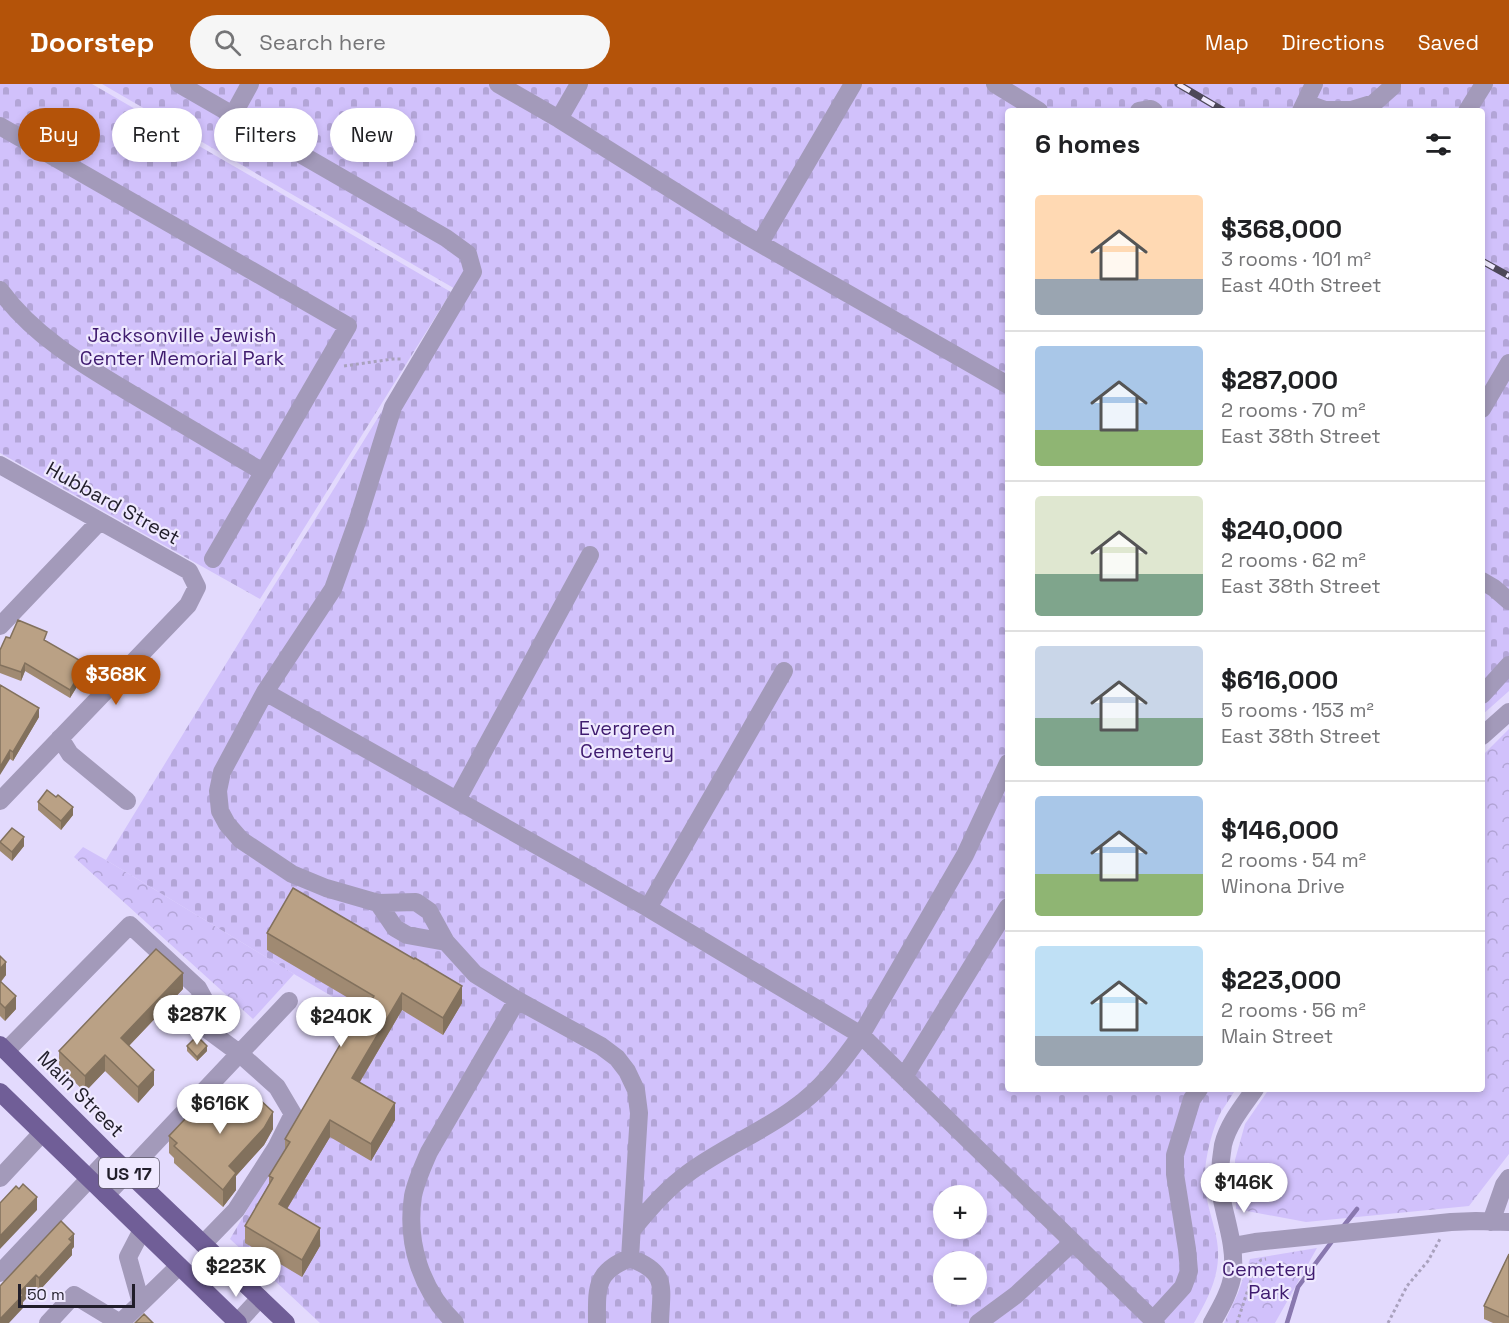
<!DOCTYPE html>
<meta charset="utf-8">
<style>
:root{--surface:#fff;--page:#f6f6f6;--text:#202124;--muted:#757577;--line:#e0e0e0;--accent:#b45309}
body{margin:0;font-family:"Space Grotesk",sans-serif;background:var(--page);color:var(--text);height:100vh;display:flex;flex-direction:column;font-size:22px;white-space:nowrap}
*{box-sizing:border-box;margin:0}
p{font-size:20px;color:var(--muted)}
.icon{flex:none;width:33px;height:33px;fill:none;stroke:currentColor;stroke-width:2;stroke-linecap:round;stroke-linejoin:round}
.map{position:relative;flex:1;overflow:hidden}
.panel{position:absolute;left:1005px;top:24px;width:480px;height:984px;display:flex;flex-direction:column;background:var(--surface);border-radius:6px;box-shadow:0 3px 9px #0003}
.panel>*{flex:none}
.banner{position:absolute;left:18px;top:24px;width:570px;height:54px;display:flex;gap:12px}
.tools{position:absolute;left:933px;top:1101px;display:grid;gap:12px}
.tools a{display:grid;place-items:center;width:54px;height:54px;border-radius:50%;background:var(--surface);box-shadow:0 3px 9px #0003;font-size:30px}
.scale{position:absolute;left:18px;bottom:15px;width:117px;box-sizing:border-box;padding-left:6px;border:3px solid #211e2a;border-top:0;font-size:16px;line-height:21px;white-space:nowrap;color:#211e2a;-webkit-text-stroke:4px #efe9ff;paint-order:stroke}
.price{position:absolute;translate:-50% -51px;padding:0 14px;border-radius:21px;background:#fff;color:#222;font-size:20px;line-height:39px;filter:drop-shadow(0 2px 3px #0008)}
.price::after{content:'';position:absolute;left:50%;top:36px;width:18px;height:14px;margin-left:-9px;background:inherit;clip-path:polygon(0 0,100% 0,50% 100%)}
.price.current{background:var(--accent);color:#fff}
ul{padding:0;list-style:none}
li{display:flex;align-items:center;gap:18px;height:150px;padding:0 30px}
li+li{border-top:2px solid var(--line)}
li span{display:grid;place-items:center;flex:none;width:168px;height:120px;border-radius:6px;color:#555}
li>.icon{margin-inline-start:auto}
span .icon{width:72px;height:72px;fill:#fffc;stroke-width:1}
li b{font-size:26px}
h2{display:flex;justify-content:space-between;align-items:center;height:72px;padding:0 30px;font-size:26px}
.tag{padding:0 21px;border-radius:27px;background:var(--surface);box-shadow:0 3px 9px #0003;font-size:21px;line-height:54px}
.tag.current{background:var(--accent);color:#fff}
header{display:flex;align-items:center;gap:36px;box-sizing:border-box;height:84px;padding:0 30px;background:var(--accent);color:#fff}
header strong{font-size:28px}
nav{display:flex;gap:33px;margin-inline-start:auto;font-size:21px}
.search{width:420px;height:54px;background:var(--page);display:flex;align-items:center;gap:15px;box-sizing:border-box;padding:0 21px;border-radius:33px;color:var(--muted);font-size:22px}
.map>svg:first-child{display:block}
</style>
<header>
<strong>Doorstep</strong>
<div class="search"><svg class="icon" aria-label="search" viewBox="0 0 24 24"><circle cx="10" cy="10" r="6"/><path d="M15 15l6 6"/></svg>Search here</div>
<nav><a>Map</a><a>Directions</a><a>Saved</a></nav>
</header>
<div class="map">
<svg width="1509" height="1239" viewBox="0 0 1509 1239">
<defs>
<pattern id="forest-crowns" width="20" height="18" patternUnits="userSpaceOnUse" patternTransform="scale(1.5)"><rect width="20" height="18" fill="#d1c1fb"/><path d="M2 6a3 3 0 1 1 6 0M12 15a3 3 0 1 1 6 0" fill="none" stroke="#b3a5d7"/></pattern>
<pattern id="cemetery-stones" width="16" height="16" patternUnits="userSpaceOnUse" patternTransform="scale(1.5)"><rect width="16" height="16" fill="#d1c1fb"/><path d="M2 7V4a2 2 0 0 1 4 0v3zM10 15v-3a2 2 0 0 1 4 0v3z" fill="#b3a5d7"/></pattern>
</defs>
<rect width="100%" height="100%" fill="#e3dafd"/>
<path fill="url(#forest-crowns)" d="M1509 645V1070L1469 1122 1306 1138 1236 1125 1235 1076 1245 1040 1269 1005H1482V672Z
M83 763 106 776 294 890 253 935 74 773Z
M1317 1164 1275 1239H1224L1238 1209 1250 1175Z"/>
<path fill="url(#cemetery-stones)" fill-rule="evenodd" d="M0 0H92L451 208 260 515 0 369Z
M102 0H1509V607L1482 631V27H1008V1005H1236C1231 1013 1226 1020 1221 1028 1211 1047 1203 1082 1205 1103 1207 1122 1214 1139 1217 1157 1222 1188 1209 1213 1194 1239H320L230 1155 362 930 294 890 106 776 262 521 457 206ZM944 1112H976V1144H944ZM944 1178H976V1210H944Z"/>
<g fill="none" stroke-linecap="round" stroke-linejoin="round">
<path stroke="#8978af" stroke-width="4.5" d="M1342 1144 1357 1125
M1287 1239 1298 1203 1333 1156"/>
<path stroke="#a9a1bd" stroke-width="3" stroke-dasharray="3 3" stroke-linecap="butt" d="M344 282 393 275H403
M1237 1239 1256 1181 1261 1176 1266 1175
M1388 1239 1407 1202 1428 1177 1440 1155"/>
<path stroke="#a39aba" stroke-width="18" d="M179 0 446 154 468 170 473 188 393 323 358 435 333 505 265 608 222 688 218 707 220 727 227 740 241 756 292 790 326 804 378 819 395 844 407 851 446 858 475 890 517 916 601 962 617 974 627 987 636 1006 639 1029 630 1174
M498 0 559 35 738 147 1008 301
M995 0 1039 27
M1305 19 1325 26H1351L1374 19 1392 3V0
M1139 27 1151 25 1154 27
M1301 27 1314 0
M1467 27 1484 0
M233 31 250 0
M559 35 579 0
M0 42 348 242 213 475
M760 159 853 0
M0 206C35 254 87 283 137 313 179 338 221 363 263 388
M1482 325 1509 279
M0 381 189 487 197 503 188 521 0 717
M1482 497 1494 504 1509 517
M0 542 99 438
M265 608 648 824 861 951 1156 1239
M1482 611 1509 581
M1482 652 1509 628
M60 654 70 670 127 717
M457 716 590 471
M378 819 416 818 429 827 446 858
M648 824 784 587
M6 967 130 841 198 904 204 915 197 938 239 969 277 1003 293 1030 276 1064 236 1126 203 1160
M904 993 1008 823
M0 1094 42 1049
M106 1111 289 917
M1491 1138 1504 1101 1509 1094
M633 1145C649 1125 666 1105 687 1090 720 1065 760 1049 793 1025 821 1006 842 978 861 951L965 771 1008 679
M1233 1162 1255 1158 1451 1138 1476 1137 1509 1138
M0 1189 111 1072
M141 1219 179 1182
M1153 1236 1183 1203 1189 1187 1187 1165 1175 1090V1071L1192 1015 1199 1005
M48 1239 74 1211 120 1239 141 1219 128 1173 142 1146
M237 1239 260 1214
M455 1239C421 1206 406 1159 413 1112 416 1097 423 1082 429 1068L517 916
M597 1239C597 1205 594 1188 630 1174 669 1189 661 1203 660 1239
M978 1239 1016 1211 1072 1159
M1212 1239C1221 1223 1231 1206 1233 1188 1235 1163 1227 1140 1222 1116 1219 1098 1220 1078 1223 1061 1228 1040 1243 1022 1255 1005"/>
<path stroke="#705e97" stroke-width="18" d="M0 961 111 1072 286 1239
M0 1008 238 1239"/>
<defs>
<path id="rail" d="M1178 0 1224 27
M1482 177 1509 192"/>
</defs>
<use href="#rail" stroke="#4d4859" stroke-width="7"/>
<use href="#rail" stroke="#efe9ff" stroke-width="4.5" stroke-dasharray="14" stroke-linecap="butt"/>
</g>
<path fill="#a08a72" d="M10 554 47 557 86 588 70 614 25 587 21 597 0 589V566Z
M0 601 39 633 13 677 10 675Z
M38 718 73 731 61 746 38 726Z
M0 758 24 762 12 777 0 767Z
M267 849 462 919 443 951 402 926 360 998 395 1036 371 1077 330 1053 287 1125 320 1162 302 1193 245 1159V1142L269 1100V1092L285 1066V1055L367 925 267 866Z
M0 872 6 891 1 898 16 925 5 937 0 932Z
M183 905 129 962 154 1001 138 1019 105 987 85 1008 59 983V967Z
M187 962 207 967 197 977 187 967Z
M217 1019 246 1025 273 1045 264 1061 236 1092V1106L223 1123 174 1079V1074L169 1069V1052Z
M74 1163 72 1165V1171L39 1207 36 1204 23 1218V1224L0 1202Z
M1509 1170V1239H1493L1484 1235V1222Z"/>
<path fill="#82715d" d="M25 579V587L21 597V588Z
M86 580V588L70 614V606Z
M39 624V633L13 677V668Z
M10 666V675L0 691V683Z
M73 723V731L61 746V737Z
M24 753V762L12 777V768Z
M6 878V891L1 897V902L0 904V885Z
M183 889V905L121 970V954Z
M462 902V919L443 951V934Z
M402 909V926L352 1011V994Z
M16 912V925L5 937V924Z
M207 962V967L197 977V973Z
M105 971V987L85 1008V992Z
M154 986V1001L138 1019V1003Z
M395 1019V1036L371 1077V1060Z
M273 1028V1045L264 1061 236 1092V1106L223 1123V1106L229 1082Z
M330 1036V1053L279 1138V1120Z
M37 1113V1126L0 1165V1152Z
M320 1144V1162L302 1193V1176Z
M74 1150V1163L72 1165V1171L39 1207V1194Z
M36 1191V1204L23 1218V1224L9 1239H0V1235L20 1208Z"/>
<path fill="#baa185" stroke="#82715d" stroke-width="1.5" d="M18 536 47 548 44 556 86 580 70 606 25 579 21 588 0 581V566L6 553 10 554Z
M0 601 39 624 13 668 10 666 0 683Z
M47 706 56 713 58 711 73 723 61 737 38 718Z
M12 744 24 753 12 768 0 758Z
M293 804 414 875 415 874 462 902 443 934 402 909 352 994 395 1019 371 1060 330 1036 279 1120 320 1144 302 1176 245 1142 273 1094 269 1092 290 1058 285 1055 358 930 362 933 374 912 267 849Z
M156 865 183 889 121 954 154 986 138 1003 105 971 85 992 59 967Z
M0 872 6 878 0 885Z
M0 897 16 912 5 924 0 919Z
M197 952 207 962 197 973 187 962Z
M228 1008 246 1025 257 1013 273 1028 264 1044 229 1082 236 1089 223 1106 174 1062 177 1059 169 1052 202 1017 209 1024 215 1018 217 1019Z
M23 1100 37 1113 0 1152V1119L16 1102 19 1105Z
M61 1137 74 1150 69 1155 72 1158 39 1194 36 1191 20 1208 23 1211 0 1235V1202Z
M1509 1170V1233L1484 1222Z
M144 1230 153 1239H135Z"/>
<g text-anchor="middle" dominant-baseline="central" stroke-width="4.5" stroke-linejoin="round" paint-order="stroke">
<rect fill="#efe9ff" stroke="#5f5b6a" stroke-width="1.5" x="99" y="1074" width="60" height="30" rx="4.5"/>
<g font-size="18" font-weight="bold" fill="#211e2a">
<text x="129" y="1089">US 17</text>
</g>
<g font-size="20" fill="#3f1b6f" stroke="#efe9ff">
<text x="182" y="251">Jacksonville Jewish<tspan x="182" dy="23">Center Memorial Park</tspan></text>
<text x="627" y="644">Evergreen<tspan x="627" dy="23">Cemetery</tspan></text>
<text x="1269" y="1185">Cemetery<tspan x="1269" dy="23">Park</tspan></text>
</g>
<g font-size="20" fill="#211e2a" stroke="#efe9ff">
<text transform="translate(113 419) rotate(29)">Hubbard Street</text>
<text transform="translate(81 1010) rotate(45)">Main Street</text>
</g>
</g>
</svg>
<div class="tools">
<a>+</a>
<a>−</a>
</div>
<div class="scale">50 m</div>
<b class="price current" style="left:116px;top:622px">$368K</b>
<b class="price" style="left:197px;top:962px">$287K</b>
<b class="price" style="left:341px;top:964px">$240K</b>
<b class="price" style="left:220px;top:1051px">$616K</b>
<b class="price" style="left:1244px;top:1130px">$146K</b>
<b class="price" style="left:236px;top:1214px">$223K</b>
<div class="banner">
<a class="tag current">Buy</a>
<a class="tag">Rent</a>
<a class="tag">Filters</a>
<a class="tag">New</a>
</div>
<section class="panel">
<h2>6 homes<svg class="icon" aria-label="filters" viewBox="0 0 24 24"><path d="M4 7h16M4 17h16"/><circle cx="9" cy="7" r="2"/><circle cx="15" cy="17" r="2"/></svg></h2>
<ul>
<li><span style="background:linear-gradient(#ffd9b3 70%,#9aa5b1 0)"><svg class="icon" aria-label="home" viewBox="0 0 24 24"><path d="M3 11l9-7 9 7M6 9v11h12V9"/></svg></span><div><b>$368,000</b><p>3 rooms · 101 m²</p><p>East 40th Street</p></div></li>
<li><span style="background:linear-gradient(#a9c7e8 70%,#8fb573 0)"><svg class="icon" aria-label="home" viewBox="0 0 24 24"><path d="M3 11l9-7 9 7M6 9v11h12V9"/></svg></span><div><b>$287,000</b><p>2 rooms · 70 m²</p><p>East 38th Street</p></div></li>
<li><span style="background:linear-gradient(#dfe7d0 65%,#7fa58c 0)"><svg class="icon" aria-label="home" viewBox="0 0 24 24"><path d="M3 11l9-7 9 7M6 9v11h12V9"/></svg></span><div><b>$240,000</b><p>2 rooms · 62 m²</p><p>East 38th Street</p></div></li>
<li><span style="background:linear-gradient(#c9d6e8 60%,#7fa58c 0)"><svg class="icon" aria-label="home" viewBox="0 0 24 24"><path d="M3 11l9-7 9 7M6 9v11h12V9"/></svg></span><div><b>$616,000</b><p>5 rooms · 153 m²</p><p>East 38th Street</p></div></li>
<li><span style="background:linear-gradient(#a9c7e8 65%,#8fb573 0)"><svg class="icon" aria-label="home" viewBox="0 0 24 24"><path d="M3 11l9-7 9 7M6 9v11h12V9"/></svg></span><div><b>$146,000</b><p>2 rooms · 54 m²</p><p>Winona Drive</p></div></li>
<li><span style="background:linear-gradient(#bfe0f5 75%,#9aa5b1 0)"><svg class="icon" aria-label="home" viewBox="0 0 24 24"><path d="M3 11l9-7 9 7M6 9v11h12V9"/></svg></span><div><b>$223,000</b><p>2 rooms · 56 m²</p><p>Main Street</p></div></li>
</ul>
</section>
</div>
